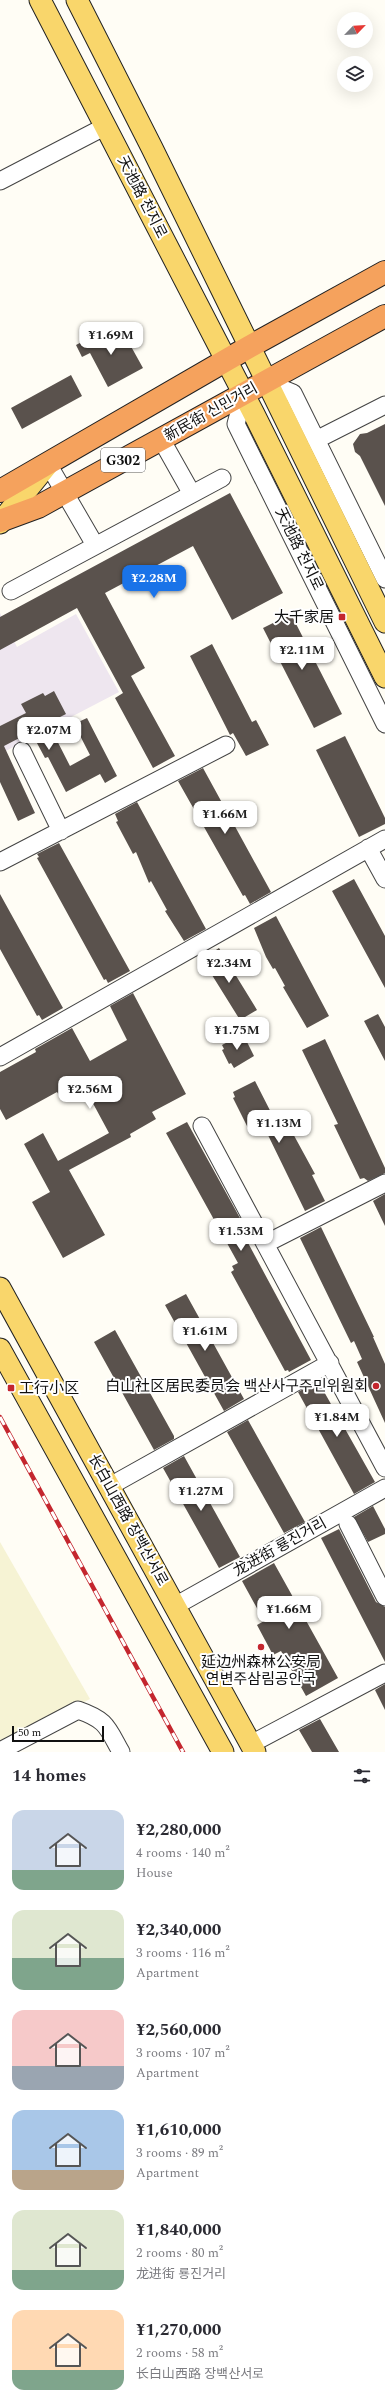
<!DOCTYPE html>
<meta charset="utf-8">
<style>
:root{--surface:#fff;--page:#f7f7f7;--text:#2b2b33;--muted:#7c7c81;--accent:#1a73e8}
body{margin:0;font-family:Spectral,"Noto Sans SC","Noto Sans KR",serif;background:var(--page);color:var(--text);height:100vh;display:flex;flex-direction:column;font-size:15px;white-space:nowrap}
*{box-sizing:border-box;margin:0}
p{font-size:13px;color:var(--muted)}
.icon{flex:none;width:22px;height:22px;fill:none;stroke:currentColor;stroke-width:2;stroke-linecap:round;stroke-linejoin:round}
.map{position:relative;height:1752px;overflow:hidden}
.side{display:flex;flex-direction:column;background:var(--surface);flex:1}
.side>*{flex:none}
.needle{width:26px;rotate:65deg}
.buttons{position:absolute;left:337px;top:12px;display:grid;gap:8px}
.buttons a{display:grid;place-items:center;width:36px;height:36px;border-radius:50%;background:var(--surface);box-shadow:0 4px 16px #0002;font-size:20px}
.scale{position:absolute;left:12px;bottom:10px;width:92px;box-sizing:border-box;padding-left:4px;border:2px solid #111;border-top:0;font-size:11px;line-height:14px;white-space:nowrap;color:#111;-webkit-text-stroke:3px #fff;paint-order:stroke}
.price{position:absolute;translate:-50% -34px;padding:0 9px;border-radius:8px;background:#fff;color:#222;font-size:13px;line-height:26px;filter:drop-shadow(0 1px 2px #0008)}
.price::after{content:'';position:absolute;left:50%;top:24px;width:12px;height:9px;margin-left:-6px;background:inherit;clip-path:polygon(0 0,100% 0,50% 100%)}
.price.current{background:var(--accent);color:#fff}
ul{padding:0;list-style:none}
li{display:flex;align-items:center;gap:12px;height:100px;padding:0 12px}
li span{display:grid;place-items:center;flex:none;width:112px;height:80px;border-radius:12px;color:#555}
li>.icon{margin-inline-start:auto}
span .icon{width:48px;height:48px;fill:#fffc;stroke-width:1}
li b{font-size:17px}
h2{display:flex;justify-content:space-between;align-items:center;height:48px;padding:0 12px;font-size:17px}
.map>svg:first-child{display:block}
</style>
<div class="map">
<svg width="385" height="1752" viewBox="0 0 385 1752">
<rect width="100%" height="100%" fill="#fffdf5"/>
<path fill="#eee6ef" d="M0 613 17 647 76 614 119 692 0 754Z"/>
<path fill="#f6f3d4" d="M0 1542 90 1699 0 1744Z"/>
<path fill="#5a524d" d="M112 326 122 344 128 341 143 368 108 387 90 353 82 357 76 345Z
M71 375 82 396 22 429 11 408Z
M385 424V506L360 456 355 452 353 444 360 434 367 433Z
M230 493 283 593 232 620 193 546 105 593 145 668 131 676 175 756 153 768 115 698 123 693 77 608 0 650V617Z
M291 614 342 714 314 728 263 628Z
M212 644 252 722 256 720 269 745 246 756 233 733 230 735 190 656Z
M54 691 66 714 48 723 70 766 90 755 74 724 87 718 117 776 105 783 100 774 66 792 48 757 45 758 31 732 4 746 35 813 18 821 0 782V726L26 713 21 704 43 693 45 696Z
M345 736 385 818V824L359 837 316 750Z
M203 768 271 892 250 904 245 895 243 896 178 781Z
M137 802 206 929 184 941 165 911 167 910 151 881 149 883 136 852 133 854 116 822 118 821 115 814Z
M59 843 130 971 108 983 106 979 104 980 37 858 39 857 37 854Z
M354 879 385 936V988L332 891Z
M0 894 63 1008 42 1020 39 1015 37 1016 0 949Z
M276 916 329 1016 307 1028 283 987 285 986 275 968 273 969 266 957 254 928Z
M219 948 257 1010 240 1020 202 959Z
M133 993 186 1094 152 1112 156 1119 130 1134 131 1137 69 1170 105 1235 63 1258 32 1202 50 1192 24 1144 43 1133 58 1161 109 1133 82 1083 59 1095 57 1092 6 1120 0 1109V1072L36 1052 35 1049 72 1028 90 1061 127 1040 110 1006Z
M378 1014 385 1027V1061L364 1021Z
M243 1034 254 1056 234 1068 231 1063 229 1064 222 1050 224 1049 222 1045Z
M325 1039 385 1168V1173L368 1181 364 1178 360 1179 334 1125 338 1124 302 1050Z
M255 1081 282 1134 291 1130 315 1174 312 1175 325 1201 305 1211 266 1131 255 1136 252 1131 250 1132 233 1098 235 1097 233 1092Z
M187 1122 251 1238 247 1241 311 1360 289 1372 288 1370 285 1371 231 1272 234 1270 232 1266 238 1263 166 1133Z
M385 1194V1226L373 1201Z
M321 1227 374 1337H373L385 1364V1423L357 1362 362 1359 354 1341 351 1343 300 1238Z
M186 1294 244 1399 224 1411 165 1305Z
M115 1330 174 1436V1439L154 1450 94 1342Z
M318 1381 375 1482 354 1494 298 1392Z
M248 1420 305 1522 284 1533 227 1432Z
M184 1456 240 1557 219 1568 163 1468Z
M373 1506 385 1529V1534L368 1542 354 1517Z
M339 1529 376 1602 385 1607V1662L321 1538Z
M274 1563 338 1678 306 1696 281 1651 273 1655 257 1625 264 1621 242 1581Z
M385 1684V1710L375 1690Z
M320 1719 339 1752H312L299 1730Z"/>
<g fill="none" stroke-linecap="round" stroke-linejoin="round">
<defs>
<path id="minor" d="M0 181 106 126
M266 382 293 393 385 579
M244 394 236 424 385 724
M161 439 192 494
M316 440 385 405
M48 464 95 545
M11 591 222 478
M22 751 61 831
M368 848 385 879
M0 862 226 745
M0 1057 385 839
M202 1126 385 1468
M265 1244 385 1183
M110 1486 330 1363
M348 1524 385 1597
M175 1606 385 1488
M251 1744 385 1673
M0 1751 78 1710C107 1720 107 1727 121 1752"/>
<path id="major" d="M40 0 254 414 385 677
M77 0 152 148 385 622
M0 523 48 464
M0 1288 255 1752
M0 1349 223 1752"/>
<path id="highway" d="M0 491 249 347 385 272
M0 521 38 507 385 316"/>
</defs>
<use href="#minor" stroke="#444" stroke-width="19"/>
<use href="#major" stroke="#222" stroke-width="23"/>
<use href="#highway" stroke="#222" stroke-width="24"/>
<use href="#minor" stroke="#fff" stroke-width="17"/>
<use href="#major" stroke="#f9d66b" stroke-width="21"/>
<use href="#highway" stroke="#f5a25d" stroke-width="22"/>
<defs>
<path id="rail" d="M0 1417 183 1752"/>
</defs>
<use href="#rail" stroke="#c4262e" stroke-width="4.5"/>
<use href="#rail" stroke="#fff" stroke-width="3" stroke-dasharray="9" stroke-linecap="butt"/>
</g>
<g fill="#c4262e" stroke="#fff" stroke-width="1.5">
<rect x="338" y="613" width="8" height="8" rx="2"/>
<circle cx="376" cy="1386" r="4"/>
<rect x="7" y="1384" width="8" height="8" rx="2"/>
<circle cx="261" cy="1647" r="4"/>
</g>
<g text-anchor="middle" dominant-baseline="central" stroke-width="4" stroke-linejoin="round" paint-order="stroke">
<rect fill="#fff" stroke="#585858" stroke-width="1" x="101" y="448" width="44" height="24" rx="3"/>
<g font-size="14" font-weight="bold" fill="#111">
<text x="123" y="460">G302</text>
</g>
<g font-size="15" fill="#111" stroke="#fff">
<text transform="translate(142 197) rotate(63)">天池路 천지로</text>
<text transform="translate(211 412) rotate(-29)">新民街 신민거리</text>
<text transform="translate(299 549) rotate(64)">天池路 천지로</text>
<text transform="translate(128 1520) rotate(61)">长白山西路 장백산서로</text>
<text transform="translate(280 1547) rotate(-29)">龙进街 룡진거리</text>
</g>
<g font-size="15" fill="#111" stroke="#fff" text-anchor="end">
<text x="334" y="617">大千家居</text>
<text x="368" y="1386">白山社区居民委员会 백산사구주민위원회</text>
<text x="19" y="1388" text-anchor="start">工行小区</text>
<text x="261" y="1662" text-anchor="middle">延边州森林公安局<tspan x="261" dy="17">연변주삼림공안국</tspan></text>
</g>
</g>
</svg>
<div class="buttons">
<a><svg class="needle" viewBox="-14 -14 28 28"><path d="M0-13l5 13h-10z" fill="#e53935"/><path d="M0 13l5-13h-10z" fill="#7c7c81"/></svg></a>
<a><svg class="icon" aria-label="layers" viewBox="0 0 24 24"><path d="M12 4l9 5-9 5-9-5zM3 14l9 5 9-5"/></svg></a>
</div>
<div class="scale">50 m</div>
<b class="price" style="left:111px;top:356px">¥1.69M</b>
<b class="price current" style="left:154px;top:599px">¥2.28M</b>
<b class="price" style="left:302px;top:671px">¥2.11M</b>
<b class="price" style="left:49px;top:751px">¥2.07M</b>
<b class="price" style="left:225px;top:835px">¥1.66M</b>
<b class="price" style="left:229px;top:984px">¥2.34M</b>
<b class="price" style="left:237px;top:1051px">¥1.75M</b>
<b class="price" style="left:90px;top:1110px">¥2.56M</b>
<b class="price" style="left:279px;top:1144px">¥1.13M</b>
<b class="price" style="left:241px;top:1252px">¥1.53M</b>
<b class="price" style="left:205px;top:1352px">¥1.61M</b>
<b class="price" style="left:337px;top:1438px">¥1.84M</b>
<b class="price" style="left:201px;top:1512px">¥1.27M</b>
<b class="price" style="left:289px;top:1630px">¥1.66M</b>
</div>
<section class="side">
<h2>14 homes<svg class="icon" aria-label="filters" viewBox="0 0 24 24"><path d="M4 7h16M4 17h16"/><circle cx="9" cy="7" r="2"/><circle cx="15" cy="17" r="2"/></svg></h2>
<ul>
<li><span style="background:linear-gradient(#c9d6e8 75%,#7fa58c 0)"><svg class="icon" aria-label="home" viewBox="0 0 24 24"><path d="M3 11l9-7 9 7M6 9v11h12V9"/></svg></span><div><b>¥2,280,000</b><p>4 rooms · 140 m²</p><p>House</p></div></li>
<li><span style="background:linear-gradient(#dfe7d0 60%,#7fa58c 0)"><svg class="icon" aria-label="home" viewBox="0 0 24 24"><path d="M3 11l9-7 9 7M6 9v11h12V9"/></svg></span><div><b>¥2,340,000</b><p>3 rooms · 116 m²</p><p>Apartment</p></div></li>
<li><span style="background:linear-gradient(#f6c9c9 70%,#9aa5b1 0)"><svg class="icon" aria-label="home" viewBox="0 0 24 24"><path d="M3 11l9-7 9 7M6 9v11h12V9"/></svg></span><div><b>¥2,560,000</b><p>3 rooms · 107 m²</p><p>Apartment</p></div></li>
<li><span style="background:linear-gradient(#a9c7e8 75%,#b9a48a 0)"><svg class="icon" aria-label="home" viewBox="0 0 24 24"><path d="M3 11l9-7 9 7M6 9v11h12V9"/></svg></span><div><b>¥1,610,000</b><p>3 rooms · 89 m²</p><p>Apartment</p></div></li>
<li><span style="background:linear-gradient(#dfe7d0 75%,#7fa58c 0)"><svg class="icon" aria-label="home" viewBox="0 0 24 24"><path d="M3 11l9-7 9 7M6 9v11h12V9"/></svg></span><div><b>¥1,840,000</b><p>2 rooms · 80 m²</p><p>龙进街 룡진거리</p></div></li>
<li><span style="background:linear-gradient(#ffd9b3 75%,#7fa58c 0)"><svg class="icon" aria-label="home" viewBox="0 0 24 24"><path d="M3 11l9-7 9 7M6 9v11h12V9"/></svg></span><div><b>¥1,270,000</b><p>2 rooms · 58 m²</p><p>长白山西路 장백산서로</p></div></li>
</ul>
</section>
